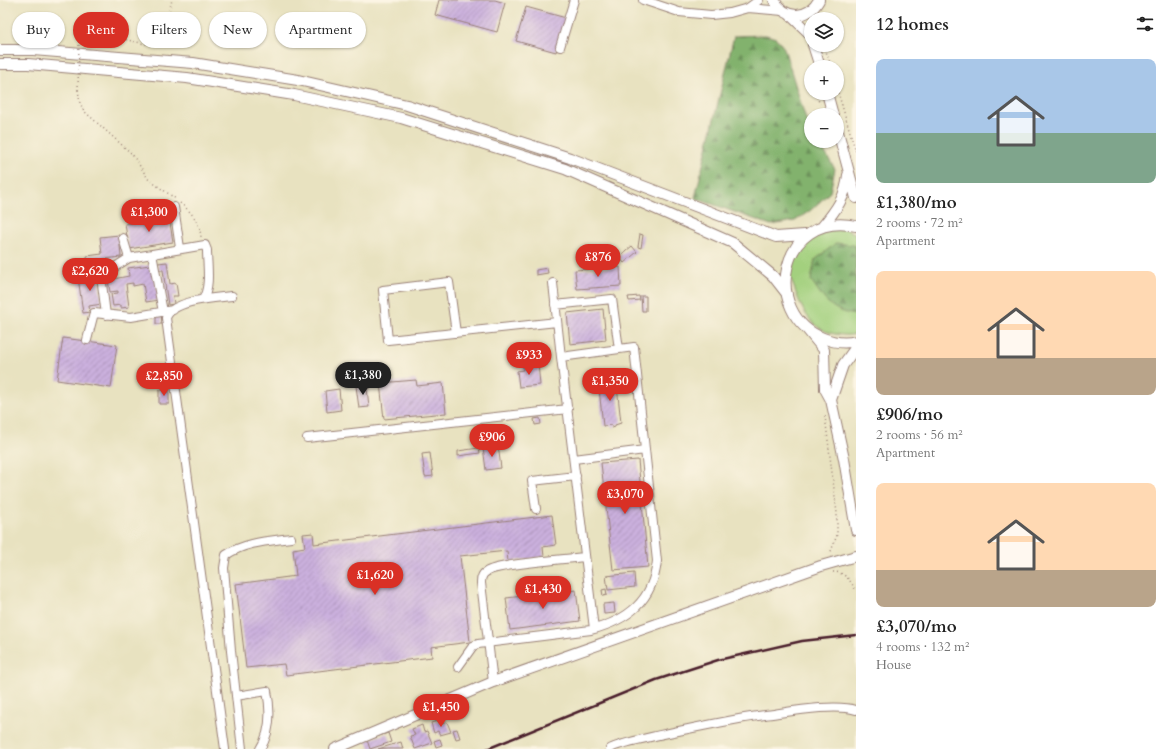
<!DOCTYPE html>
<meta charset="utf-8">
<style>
:root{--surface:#fff;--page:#f6f6f6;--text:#222;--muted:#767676;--accent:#d93025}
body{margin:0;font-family:Cardo,serif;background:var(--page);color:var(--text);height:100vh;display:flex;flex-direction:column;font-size:15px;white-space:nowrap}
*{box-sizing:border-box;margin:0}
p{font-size:13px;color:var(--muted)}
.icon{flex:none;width:22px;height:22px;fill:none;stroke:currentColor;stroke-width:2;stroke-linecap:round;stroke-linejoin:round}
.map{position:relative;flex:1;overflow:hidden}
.details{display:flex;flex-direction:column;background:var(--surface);width:320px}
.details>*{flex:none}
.banner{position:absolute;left:12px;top:12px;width:380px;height:36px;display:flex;gap:8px}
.buttons{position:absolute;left:804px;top:12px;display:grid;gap:8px}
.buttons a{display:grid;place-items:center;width:40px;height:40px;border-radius:50%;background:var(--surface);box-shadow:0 1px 3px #0004;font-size:20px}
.price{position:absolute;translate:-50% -34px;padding:0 9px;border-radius:14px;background:var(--accent);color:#fff;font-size:13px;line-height:26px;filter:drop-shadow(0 1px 2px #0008)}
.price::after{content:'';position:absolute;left:50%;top:24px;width:12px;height:9px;margin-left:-6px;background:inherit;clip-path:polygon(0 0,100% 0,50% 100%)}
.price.active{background:#222;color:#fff}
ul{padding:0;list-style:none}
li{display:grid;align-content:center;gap:8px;height:212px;padding:0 20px}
li span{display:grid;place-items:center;height:124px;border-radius:8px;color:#555}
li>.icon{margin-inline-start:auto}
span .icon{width:72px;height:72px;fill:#fffc;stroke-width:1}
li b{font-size:17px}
h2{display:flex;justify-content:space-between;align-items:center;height:48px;padding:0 20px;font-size:17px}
.chip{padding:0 14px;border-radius:18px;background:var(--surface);box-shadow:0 1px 3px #0004;font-size:14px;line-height:36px}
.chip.active{background:var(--accent);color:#fff}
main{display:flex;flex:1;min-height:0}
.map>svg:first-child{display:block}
</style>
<main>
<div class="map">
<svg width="856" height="749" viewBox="0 0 856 749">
<defs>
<pattern id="forest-firs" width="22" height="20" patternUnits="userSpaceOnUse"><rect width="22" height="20" fill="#82b26d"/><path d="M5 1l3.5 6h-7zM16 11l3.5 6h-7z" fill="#6c905a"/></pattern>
<pattern id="building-hatch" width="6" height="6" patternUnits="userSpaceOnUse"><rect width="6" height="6" fill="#cbb0de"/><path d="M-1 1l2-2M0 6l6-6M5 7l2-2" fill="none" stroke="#a78fb4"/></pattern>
</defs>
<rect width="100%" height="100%" fill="#fcf5e5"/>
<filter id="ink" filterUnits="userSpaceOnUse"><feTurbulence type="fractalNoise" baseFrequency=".025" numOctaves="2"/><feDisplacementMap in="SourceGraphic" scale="8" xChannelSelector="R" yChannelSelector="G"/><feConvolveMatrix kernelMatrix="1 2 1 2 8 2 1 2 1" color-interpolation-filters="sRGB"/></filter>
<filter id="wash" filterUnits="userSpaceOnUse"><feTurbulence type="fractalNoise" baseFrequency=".012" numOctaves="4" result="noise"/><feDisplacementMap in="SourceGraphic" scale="16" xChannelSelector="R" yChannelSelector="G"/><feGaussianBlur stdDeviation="0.9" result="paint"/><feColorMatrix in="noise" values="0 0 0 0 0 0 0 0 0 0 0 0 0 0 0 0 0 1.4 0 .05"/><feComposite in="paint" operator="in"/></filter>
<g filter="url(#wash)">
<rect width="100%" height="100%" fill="#e8e2c0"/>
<path fill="#a3d07e" stroke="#767854" d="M842 227 856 234V334C848 336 843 335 835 334 804 328 798 298 789 272 804 241 806 235 842 227Z"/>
<path fill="url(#forest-firs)" stroke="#66684c" d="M766 35 776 38 784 48 807 123 811 129V141H818L835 169 830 192 811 210 795 221 771 225 695 198 734 36Z
M836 243 853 245 856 247V315C831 311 825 301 811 280L815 260Z"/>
<g id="blocks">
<path fill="url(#building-hatch)" d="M439 0H495L505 3 497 32 435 15Z
M526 7 566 18 556 52 516 41Z
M169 217 173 242 129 249 125 224Z
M640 234 643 235 641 248 638 247Z
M119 235 121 257 104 259 105 267 88 269 87 256 102 254 100 237Z
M632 246 637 252 624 263 619 257Z
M167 262 170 284 176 283 178 296H173L174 304 168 305 163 270H159L158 263Z
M150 265 151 272 154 271 159 300 146 302 143 284 133 286V283L126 284 129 307 121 308V305L113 306 111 294 118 293V291L110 292 108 280 129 276 128 268Z
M620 267 621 286 577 289 575 270Z
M547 268 548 273 536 275V270Z
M98 275 102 304 89 306 90 312 83 313 78 277Z
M639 296 640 300 629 301 628 297Z
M641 296H646V311H642Z
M603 309 606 340 570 344 567 313Z
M156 316H162V324H156Z
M63 338 117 345 111 388 57 380Z
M538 363 540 385 519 387 517 371 523 370V365Z
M616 377 621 423 615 425V427L612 428V425L603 426 598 379Z
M416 380 417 386 443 383 446 413 384 419 380 383Z
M370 385V388H367L369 407 359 408 356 386Z
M339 389 341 410 327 412 325 391Z
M159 390H169V404H159Z
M540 418 541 424 535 425 534 419Z
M498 445 501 468 486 470 483 447Z
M479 448 480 453 458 456V451Z
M430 453 433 476 425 477 422 454Z
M638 460 648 567 613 570 601 463Z
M552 515 556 545 543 547 544 557 508 562 507 551 460 556 470 642 431 647 432 657 286 675 284 664 246 668 236 584 296 576 293 549 305 547 303 534 313 533 314 544Z
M634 573 635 587 608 590 606 576Z
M606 589 607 595 603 596 602 590Z
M576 590 580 621 510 630 506 598Z
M614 603 615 613 604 614 603 604Z
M441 720 442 724 447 722 451 732 440 735 438 731 434 733 431 723Z
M422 725 424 732 427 731 432 743 415 749 410 736 415 735 412 729Z
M457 729 460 738 456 739 453 730Z
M388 733 391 742 370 749 367 740Z
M440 739 442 745 436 747 434 741Z
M401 742 403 749H378Z"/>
</g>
</g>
<g filter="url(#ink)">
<use href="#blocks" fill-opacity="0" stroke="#998076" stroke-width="1"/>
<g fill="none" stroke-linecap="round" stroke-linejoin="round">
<defs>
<path id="minor" d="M643 0 679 12 711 15 730 13 748 8 783 11
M748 8 759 0
M560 47 574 0
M174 207 180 248
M123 238 129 258 205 245 207 250C207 265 211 286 203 299
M152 254 163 312
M553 283 561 357
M555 305 612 299 619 349
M106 315 101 276 129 258
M456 333 449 282 383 290 388 340 557 322
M87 340 94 313 131 317 173 310
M307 438 568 409
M574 459 645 450
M536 509 532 481 576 476
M458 667 473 646 478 644 591 630C628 620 653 601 657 561L634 347 561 357 594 629
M493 682 481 583C481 578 482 574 486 572 496 564 568 559 585 557
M236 696 267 691C271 711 271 732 260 749
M225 749 166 318C172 300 216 298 232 296
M242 749 231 651 224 568 226 555C245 542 269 541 291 538
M610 749C616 742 746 717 765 715 788 712 835 703 856 710"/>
<path id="major" d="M774 0C785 20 808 20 819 0
M789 14 811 35
M813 45 820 67
M0 50H33L193 63 298 80 407 105 570 158 776 237 805 235
M0 64H28L187 78 294 95 401 118 565 169 733 243 773 276 787 294
M827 93 833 115
M837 128 856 198
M856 226C779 210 761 314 823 338 833 342 845 344 856 341
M822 227C836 210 846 197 848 175
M806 328 824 350 825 389 831 400 844 459 856 530
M831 400 843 365 856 347
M335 749 493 682 821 566 856 556"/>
</defs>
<use href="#minor" stroke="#998076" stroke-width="10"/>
<use href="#major" stroke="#998076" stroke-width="12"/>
<path stroke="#998076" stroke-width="1.5" stroke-dasharray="1 3" stroke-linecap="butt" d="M821 19 822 12
M79 42C82 35 86 33 93 32L145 44H157L163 35 172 0
M824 45 831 67
M837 89 856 152
M78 90 80 103 84 111 132 154 149 180 176 199
M815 93 820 104
M180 203C192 212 200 223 201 237
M825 416 837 513V535L830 554
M833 572C845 572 851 581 856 591"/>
<use href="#minor" stroke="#fff" stroke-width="8"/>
<use href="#major" stroke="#fff" stroke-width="10"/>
<path stroke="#4a1f2b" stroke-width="2.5" d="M487 749 656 680 718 660 802 641 856 635"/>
<path stroke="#998076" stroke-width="1.5" stroke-dasharray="1 3" stroke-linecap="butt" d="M78 90 79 42"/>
</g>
</g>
</svg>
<div class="buttons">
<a><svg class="icon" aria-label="layers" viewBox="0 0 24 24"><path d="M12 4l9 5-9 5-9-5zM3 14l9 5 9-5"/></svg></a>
<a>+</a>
<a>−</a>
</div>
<b class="price" style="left:149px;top:233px">£1,300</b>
<b class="price" style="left:598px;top:278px">£876</b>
<b class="price" style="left:90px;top:292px">£2,620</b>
<b class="price" style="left:529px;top:376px">£933</b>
<b class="price active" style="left:363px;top:396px">£1,380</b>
<b class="price" style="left:164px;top:397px">£2,850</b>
<b class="price" style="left:610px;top:402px">£1,350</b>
<b class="price" style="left:492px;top:458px">£906</b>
<b class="price" style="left:625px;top:515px">£3,070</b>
<b class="price" style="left:375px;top:596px">£1,620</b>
<b class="price" style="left:543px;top:610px">£1,430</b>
<b class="price" style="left:441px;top:728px">£1,450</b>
<div class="banner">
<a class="chip">Buy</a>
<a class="chip active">Rent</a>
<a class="chip">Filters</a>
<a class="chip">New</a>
<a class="chip">Apartment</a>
</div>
</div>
<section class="details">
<h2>12 homes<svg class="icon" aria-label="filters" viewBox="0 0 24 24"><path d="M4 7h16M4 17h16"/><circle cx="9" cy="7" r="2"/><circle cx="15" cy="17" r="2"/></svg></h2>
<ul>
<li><span style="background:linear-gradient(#a9c7e8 60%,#7fa58c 0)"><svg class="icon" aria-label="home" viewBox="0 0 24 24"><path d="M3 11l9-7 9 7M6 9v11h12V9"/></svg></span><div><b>£1,380/mo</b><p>2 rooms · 72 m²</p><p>Apartment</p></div></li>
<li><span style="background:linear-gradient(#ffd9b3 70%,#b9a48a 0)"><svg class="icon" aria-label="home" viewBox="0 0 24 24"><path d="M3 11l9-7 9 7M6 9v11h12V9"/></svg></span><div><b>£906/mo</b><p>2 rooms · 56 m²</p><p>Apartment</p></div></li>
<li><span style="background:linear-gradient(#ffd9b3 70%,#b9a48a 0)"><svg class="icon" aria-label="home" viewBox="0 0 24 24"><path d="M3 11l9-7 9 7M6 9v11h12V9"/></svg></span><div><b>£3,070/mo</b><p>4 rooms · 132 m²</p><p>House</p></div></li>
</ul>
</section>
</main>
